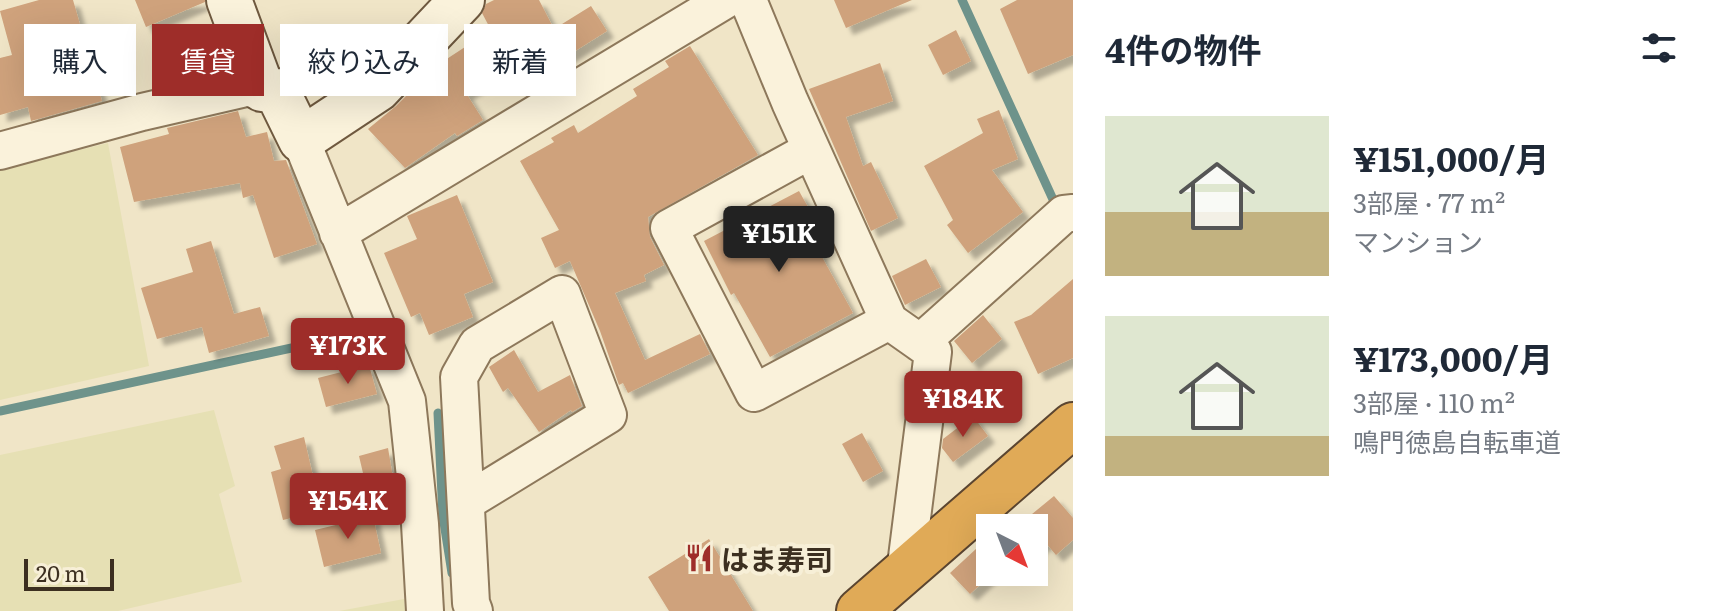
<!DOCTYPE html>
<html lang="ja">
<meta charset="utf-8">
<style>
:root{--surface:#fff;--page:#f6f6f7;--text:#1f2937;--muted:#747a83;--accent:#9e2d29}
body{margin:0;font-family:Literata,"Noto Sans JP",serif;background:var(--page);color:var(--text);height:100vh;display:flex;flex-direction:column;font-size:30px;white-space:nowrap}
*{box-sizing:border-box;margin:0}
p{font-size:26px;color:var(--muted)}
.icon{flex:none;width:44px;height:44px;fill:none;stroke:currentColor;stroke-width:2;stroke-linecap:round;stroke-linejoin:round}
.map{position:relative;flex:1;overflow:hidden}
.details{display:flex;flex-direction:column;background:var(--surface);width:640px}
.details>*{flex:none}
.banner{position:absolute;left:24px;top:24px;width:760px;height:72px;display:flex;gap:16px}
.needle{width:52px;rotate:138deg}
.controls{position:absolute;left:976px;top:514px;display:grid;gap:16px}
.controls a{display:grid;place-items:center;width:72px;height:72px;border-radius:0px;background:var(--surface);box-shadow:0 8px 32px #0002;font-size:40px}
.scale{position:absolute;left:24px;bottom:20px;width:90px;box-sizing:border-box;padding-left:8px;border:4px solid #3c2f20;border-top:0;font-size:22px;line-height:28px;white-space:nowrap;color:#3c2f20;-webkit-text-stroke:6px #f7efd7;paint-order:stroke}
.price{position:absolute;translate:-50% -68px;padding:0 18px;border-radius:8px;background:var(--accent);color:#fff;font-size:26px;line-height:52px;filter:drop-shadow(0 2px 4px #0008)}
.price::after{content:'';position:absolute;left:50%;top:48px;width:24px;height:18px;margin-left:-12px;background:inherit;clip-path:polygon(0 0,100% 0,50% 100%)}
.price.on{background:#222;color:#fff}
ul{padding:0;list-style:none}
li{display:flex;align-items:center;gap:24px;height:200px;padding:0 32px}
li span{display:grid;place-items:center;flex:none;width:224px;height:160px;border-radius:0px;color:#555}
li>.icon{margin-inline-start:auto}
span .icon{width:96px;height:96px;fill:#fffc;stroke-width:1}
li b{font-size:34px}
h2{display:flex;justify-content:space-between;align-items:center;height:96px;padding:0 32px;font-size:34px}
.chip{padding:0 28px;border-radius:0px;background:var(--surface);box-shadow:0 8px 32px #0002;font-size:28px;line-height:72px}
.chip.on{background:var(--accent);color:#fff}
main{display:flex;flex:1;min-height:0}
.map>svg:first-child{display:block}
</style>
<main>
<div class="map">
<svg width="1073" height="611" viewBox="0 0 1073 611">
<defs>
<filter id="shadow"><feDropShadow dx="7" dy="7" stdDeviation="2" flood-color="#0004"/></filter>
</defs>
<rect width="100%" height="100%" fill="#f0e5c7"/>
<path fill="#e6e0b4" d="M108 143 149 366 0 400V169Z
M214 410 235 486 219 494 242 582 118 611H0V455Z
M404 599 405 611H339Z"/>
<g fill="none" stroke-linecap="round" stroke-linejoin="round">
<path stroke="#6e938b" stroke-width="9" d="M962 0 1056 206
M0 411 356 334
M438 413 443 516 452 573"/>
</g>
<path fill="#cfa27c" filter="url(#shadow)" d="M39 0H73L102 101 31 121 28 107 0 115V58L12 55 0 11Z
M135 0H205V2L146 27Z
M494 0H539L554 29 591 6 607 31 553 65 556 71 530 86 517 62 466 93 483 120 457 136 455 133 405 168 368 129 396 106 436 66 491 30 482 13 486 4Z
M834 0H912L846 28Z
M1017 0H1073V55L1028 74 1000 9Z
M956 30 971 61 943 75 928 45Z
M690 46 758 155 648 217 650 237 664 265 644 275 646 281 615 293 645 360 700 334 710 354 628 393 623 383 619 385 600 331 570 261 555 268 541 238 559 230 520 161 554 142 551 138 574 125 578 133 637 96 633 89 669 67 665 61Z
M880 63 893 101 846 117 863 166 871 162 898 218 871 231 809 89Z
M999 110 1018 159 992 170 1023 212 968 253 947 225 953 220 924 166 983 133 977 119Z
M238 111 246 137 267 132 274 161 286 160 317 244 274 258 253 195 243 198 240 183 134 202 120 147 169 134 167 128Z
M799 191 813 216 809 218 820 244 816 246 853 313 770 357 734 293 731 295 704 241Z
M457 195 493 282 464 294 473 317 429 335 420 313 411 317 384 253 417 239 407 216Z
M211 241 234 314 260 307 269 336 209 353 202 327 157 339 141 288 193 272 186 249Z
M926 259 941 287 905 305 892 276Z
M1073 279V358L1038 374 1014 322 1031 315Z
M983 315 1002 339 972 363 954 341Z
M514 350 538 392 570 375 582 406 572 412 571 410 539 432 508 388 503 392 489 367Z
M369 365 377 394 326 407 318 378Z
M973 416 988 436 953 462 942 448 943 439Z
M862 433 883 471 863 482 842 444Z
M304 437 321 511 283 520 271 472 281 469 274 446Z
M388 448 396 496 370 503 359 456Z
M1054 496 1073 518V540L1056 555 1045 542 1034 552V528H1015Z
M373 516 381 553 324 567 315 530Z
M990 536V572H994L970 594 950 573Z
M709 539 753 611H669L648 577Z"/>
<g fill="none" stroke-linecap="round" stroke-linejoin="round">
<defs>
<path id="street" d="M748 0 790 102 889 321 933 352 905 573
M301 140 407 401 420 524 425 611
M811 150 669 228 754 393 889 321
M0 151 142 112 246 88 262 89
M338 233 725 0
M920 343 1064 214 1073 213
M466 502 608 415 562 294 477 345 459 377 471 603 474 611"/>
<path id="secondary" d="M229 0 262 89 277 91 301 140 378 89 462 0"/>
<path id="highway" d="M859 611 1073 425"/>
</defs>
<use href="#street" stroke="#8d785b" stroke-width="40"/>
<use href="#secondary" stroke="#6f593f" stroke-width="48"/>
<use href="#highway" stroke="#5b4530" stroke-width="48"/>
<use href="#street" stroke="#faf2db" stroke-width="36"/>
<use href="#secondary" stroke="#faf2db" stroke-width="44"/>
<use href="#highway" stroke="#e0aa57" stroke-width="44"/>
</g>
<defs>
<symbol id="restaurant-bare" viewBox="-9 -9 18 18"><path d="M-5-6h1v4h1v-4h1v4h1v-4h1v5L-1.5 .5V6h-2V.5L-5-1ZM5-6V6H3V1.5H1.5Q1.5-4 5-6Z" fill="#9e2d29" stroke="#f7efd7" stroke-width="2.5" paint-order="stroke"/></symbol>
</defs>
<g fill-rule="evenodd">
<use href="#restaurant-bare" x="679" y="538" width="40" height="40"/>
</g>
<g text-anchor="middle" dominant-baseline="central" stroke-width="8" stroke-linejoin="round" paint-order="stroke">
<g font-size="28" font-weight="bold" fill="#3c2f20" stroke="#f7efd7" text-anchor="start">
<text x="721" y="558">はま寿司</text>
</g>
</g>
</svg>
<div class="controls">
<a><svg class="needle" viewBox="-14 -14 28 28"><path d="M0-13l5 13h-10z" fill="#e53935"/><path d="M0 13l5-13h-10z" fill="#747a83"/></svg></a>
</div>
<div class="scale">20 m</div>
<b class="price on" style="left:779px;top:274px">¥151K</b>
<b class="price" style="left:348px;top:386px">¥173K</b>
<b class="price" style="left:963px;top:439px">¥184K</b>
<b class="price" style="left:348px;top:541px">¥154K</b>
<div class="banner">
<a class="chip">購入</a>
<a class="chip on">賃貸</a>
<a class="chip">絞り込み</a>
<a class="chip">新着</a>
</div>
</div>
<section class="details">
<h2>4件の物件<svg class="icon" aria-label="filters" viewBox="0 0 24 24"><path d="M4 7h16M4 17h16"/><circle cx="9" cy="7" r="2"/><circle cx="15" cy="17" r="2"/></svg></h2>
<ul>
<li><span style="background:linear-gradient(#dfe7d0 60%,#c2b280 0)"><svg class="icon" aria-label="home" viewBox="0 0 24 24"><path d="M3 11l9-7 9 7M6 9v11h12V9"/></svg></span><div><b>¥151,000/月</b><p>3部屋 · 77 m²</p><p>マンション</p></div></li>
<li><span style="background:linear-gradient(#dfe7d0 75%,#c2b280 0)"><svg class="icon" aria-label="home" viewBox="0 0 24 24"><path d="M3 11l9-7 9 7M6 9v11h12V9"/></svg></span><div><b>¥173,000/月</b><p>3部屋 · 110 m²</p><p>鳴門徳島自転車道</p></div></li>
</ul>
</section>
</main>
